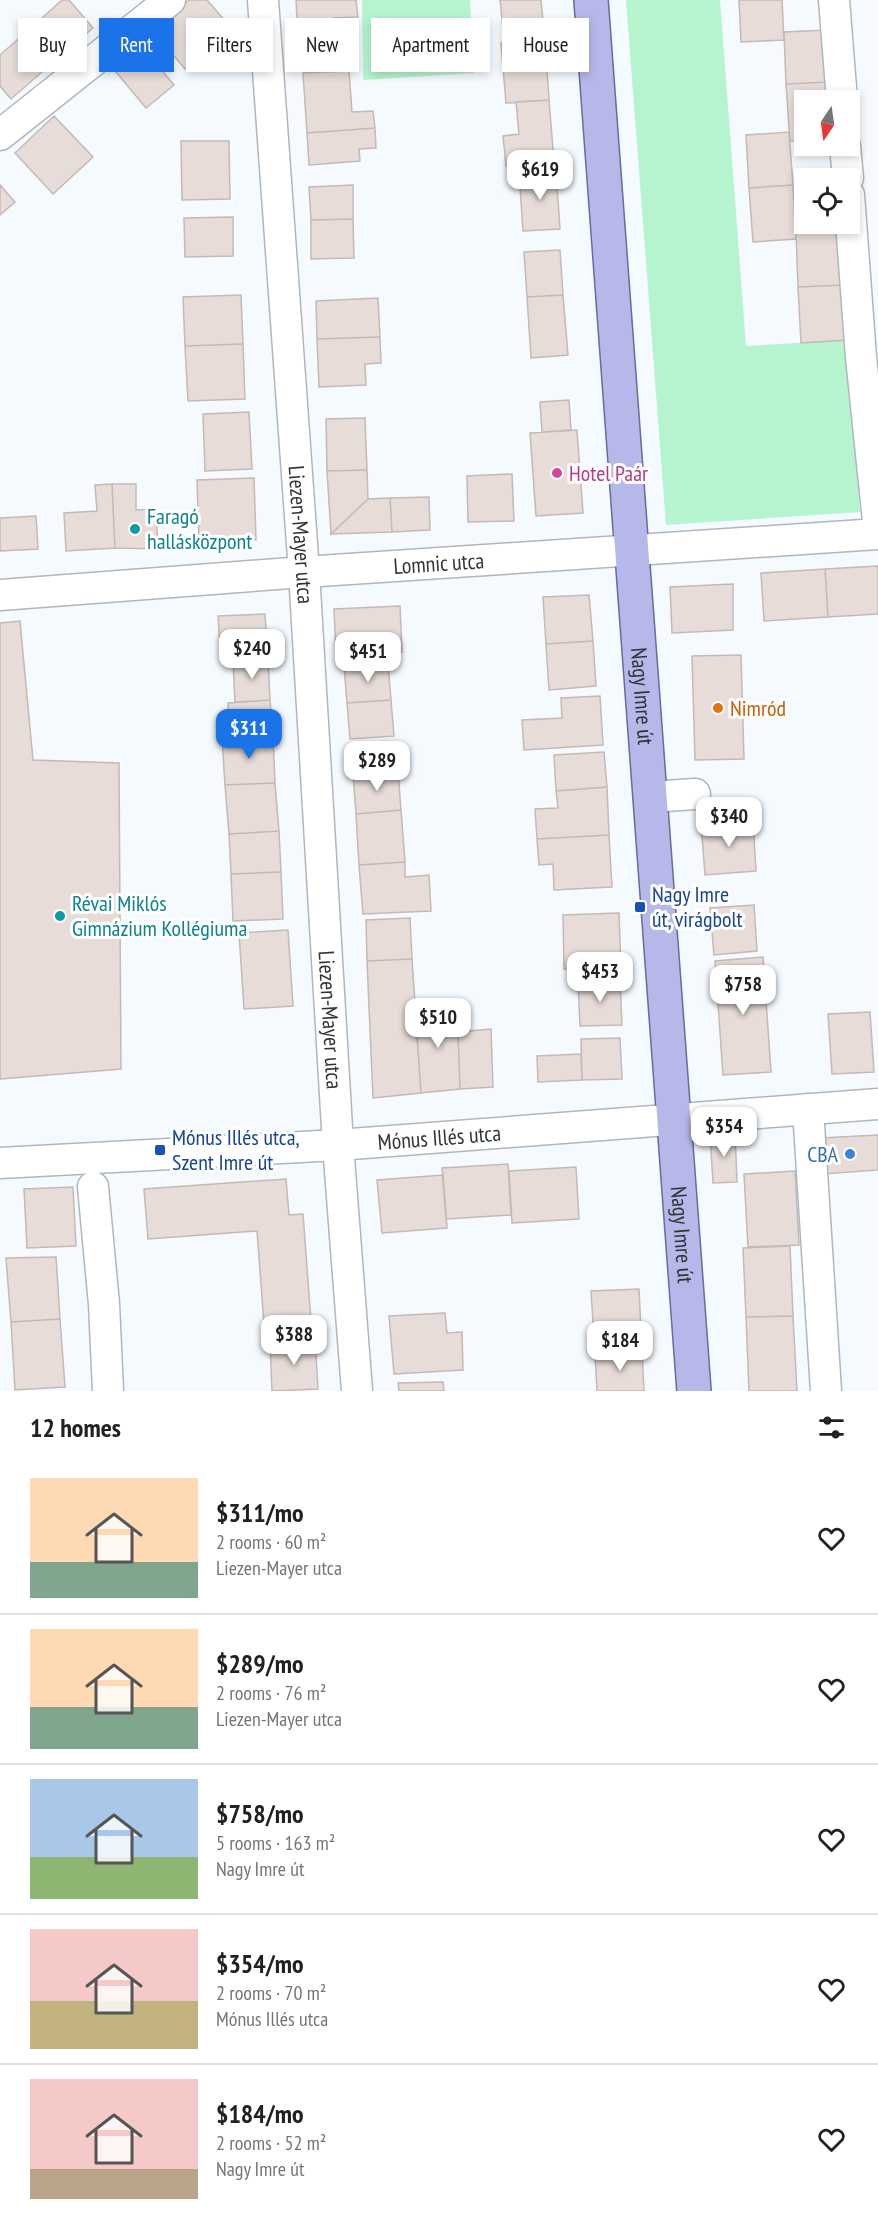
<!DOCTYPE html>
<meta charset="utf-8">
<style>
:root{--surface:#fff;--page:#f6f6f6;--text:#202124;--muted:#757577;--line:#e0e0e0;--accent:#1a73e8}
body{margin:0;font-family:"PT Sans Narrow",sans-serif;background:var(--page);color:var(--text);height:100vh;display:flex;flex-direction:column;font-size:22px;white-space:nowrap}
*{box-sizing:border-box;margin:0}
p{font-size:20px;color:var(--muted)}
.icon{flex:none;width:33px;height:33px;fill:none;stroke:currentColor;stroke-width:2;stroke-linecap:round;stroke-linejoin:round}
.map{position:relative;height:1391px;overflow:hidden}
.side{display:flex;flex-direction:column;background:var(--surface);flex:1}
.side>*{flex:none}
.guide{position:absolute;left:18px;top:18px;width:843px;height:54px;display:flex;gap:12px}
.needle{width:39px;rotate:193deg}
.buttons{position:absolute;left:794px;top:90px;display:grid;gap:12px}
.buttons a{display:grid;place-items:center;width:66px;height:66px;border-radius:0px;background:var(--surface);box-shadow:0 3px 9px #0003;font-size:30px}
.price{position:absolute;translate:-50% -51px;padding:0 14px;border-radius:12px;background:#fff;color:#222;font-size:20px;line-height:39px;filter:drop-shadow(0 2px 3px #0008)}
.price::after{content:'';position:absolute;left:50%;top:36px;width:18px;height:14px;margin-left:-9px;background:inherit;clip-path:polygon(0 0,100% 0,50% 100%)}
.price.current{background:var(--accent);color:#fff}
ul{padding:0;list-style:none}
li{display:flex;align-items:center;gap:18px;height:150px;padding:0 30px}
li+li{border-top:2px solid var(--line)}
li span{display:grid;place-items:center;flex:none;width:168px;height:120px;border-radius:0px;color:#555}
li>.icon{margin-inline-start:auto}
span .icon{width:72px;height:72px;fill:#fffc;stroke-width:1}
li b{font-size:26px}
h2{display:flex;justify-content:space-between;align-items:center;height:72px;padding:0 30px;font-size:26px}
.pill{padding:0 21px;border-radius:0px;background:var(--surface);box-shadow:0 3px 9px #0003;font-size:21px;line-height:54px}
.pill.current{background:var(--accent);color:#fff}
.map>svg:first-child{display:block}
</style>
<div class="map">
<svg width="878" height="1391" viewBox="0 0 878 1391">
<rect width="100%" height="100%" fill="#f5faff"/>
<path fill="#b6f4d0" d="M362 0H470L474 73 363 80Z
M626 0H720L746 346 848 340 860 512 666 525Z"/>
<path fill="#e7dcd8" stroke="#c4b9b5" stroke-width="1.5" d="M62 0H69L93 28 59 57 32 27Z
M189 0H207L232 29 185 69 153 31Z
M296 0H356L358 17 333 18 335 59 299 60Z
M500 0H541L544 33 504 37Z
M739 0H782L784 40 741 42Z
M32 27 59 57 11 99 0 86V55Z
M827 30 830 82 786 84 784 32Z
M545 40 549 100 506 103 501 43Z
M139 43 174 85 146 108 111 66Z
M349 71 352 112 373 111 375 128 307 133 303 73Z
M830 82 831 100H804V140L790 141 786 84Z
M549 100 554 161 506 166 503 136 519 134 516 102Z
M54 116 93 157 53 194 15 153Z
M375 128 376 148 359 149 360 161 309 165 307 133Z
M789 132 793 185 749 188 746 135Z
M181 141H229L230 199 182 200Z
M556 170 560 229 523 231 519 172Z
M0 185 15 202 0 215Z
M353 185V219L311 220 309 187Z
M793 185 796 239 753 242 749 188Z
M233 217V256L185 257 184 218Z
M353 219 354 258 311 259V220Z
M842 230 845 285 798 287 796 232Z
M560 250 563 295 527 297 524 252Z
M845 285 848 340 801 343 798 287Z
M241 295 243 344 185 346 183 297Z
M563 295 568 355 531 358 527 297Z
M378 298 380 337 317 339 316 301Z
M380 337 381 363 365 364 366 385 319 387 317 339Z
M243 344 245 399 188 401 185 346Z
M569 400 571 430 542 432 540 402Z
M249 412 252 469 205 471 203 414Z
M365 418 367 470 327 471 326 419Z
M577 430 583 513 536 516 530 433Z
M367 470 368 499 331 534 327 471Z
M512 474 514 521 468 522 467 476Z
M254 478 256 540 199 541 197 480Z
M112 484H136V510L156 509 158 549 115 548Z
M112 484 115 548 66 551 64 513 97 511 95 485Z
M429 497 430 530 392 532 390 498Z
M390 498 392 532 331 534 368 499Z
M36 516 38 549 0 551V518Z
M878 566V614L828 617 825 569Z
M825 569 828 617 764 621 761 573Z
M733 584V630L672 633 670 587Z
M589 595 593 641 546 644 543 597Z
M400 606 402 652 336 655 334 609Z
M265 614 268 658 221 661 218 616Z
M20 621 33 760 119 763 121 1069 0 1079V623Z
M593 641 596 686 549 690 546 644Z
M741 655 744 759 695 760 692 656Z
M268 658 270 700 235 702 233 660Z
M388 663 391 700 347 703 344 666Z
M600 696 603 745 524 750 522 720 562 718 561 698Z
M270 700 273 736 230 739 228 703Z
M391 700 394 736 350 739 347 703Z
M273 736 275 783 225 785 222 738Z
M604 752 607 787 556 791 554 755Z
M398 771 401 810 356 814 353 774Z
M275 783 279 831 229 834 225 785Z
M607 787 609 835 537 839 535 809 558 808 556 791Z
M401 810 405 862 359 865 356 814Z
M753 821 756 871 705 875 701 824Z
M279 831 281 872 231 874 229 834Z
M609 835 612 887 554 890 553 864 539 865 537 839Z
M405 862V877L429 875 431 911 363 914 359 865Z
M281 872 283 919 233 921 231 874Z
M754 905 757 951 714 955 710 908Z
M619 913 621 968 564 969 563 915Z
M410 918 412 959 367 961 366 920Z
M288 930 293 1006 244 1009 239 933Z
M763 957 771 1072 723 1075 715 961Z
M412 959 421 1093 373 1098 367 961Z
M620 979 622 1025 580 1026 578 981Z
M457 1006 460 1089 421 1093 415 1009Z
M870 1012 874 1072 832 1074 828 1014Z
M491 1029 493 1087 460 1089 458 1032Z
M620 1038 622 1079 582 1080 581 1039Z
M581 1054 582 1080 538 1082 537 1056Z
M735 1133 737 1182 713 1183 710 1134Z
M878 1135V1170L822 1174 821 1138Z
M508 1164 511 1215 446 1219 442 1168Z
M576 1167 579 1219 512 1223 509 1171Z
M795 1171 799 1245 748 1247 744 1174Z
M443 1175 447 1228 382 1233 377 1180Z
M286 1179 289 1215 303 1214 312 1334 265 1337 257 1231 148 1239 144 1189Z
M73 1187 76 1246 27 1248 24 1189Z
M790 1246 793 1316 746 1317 743 1248Z
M56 1257 60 1319 11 1322 6 1258Z
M639 1289 642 1351 595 1354 591 1291Z
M445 1313 447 1333 462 1332 463 1370 394 1374 389 1316Z
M793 1316 797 1391H749L746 1317Z
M60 1319 65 1387 15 1390 11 1322Z
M315 1340 318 1389 272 1391 270 1343Z
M642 1351 644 1391H597L595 1354Z
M443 1382 444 1391H399L398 1383Z"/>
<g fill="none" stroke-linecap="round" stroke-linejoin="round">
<defs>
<g id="minor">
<path id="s1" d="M263 0 304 572 338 1145 357 1391"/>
<path d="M834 0 842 100"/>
<path d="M0 135 170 0"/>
<path d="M845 146 848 178"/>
<path d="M849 195 861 357 878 521"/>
<path id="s2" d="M0 595 304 572 878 534"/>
<path d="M651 797 695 794"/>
<path d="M808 1109 826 1391"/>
<path id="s3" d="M0 1163 338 1145 878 1104"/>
<path d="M93 1187 104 1304 108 1391"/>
</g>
<g id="major">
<path id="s4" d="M591 0 694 1391"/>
</g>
</defs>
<use href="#minor" stroke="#afb7be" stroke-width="33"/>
<use href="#major" stroke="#666ba0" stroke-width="36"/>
<use href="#minor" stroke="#fff" stroke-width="30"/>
<use href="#major" stroke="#b5b8e8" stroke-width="33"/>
</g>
<circle fill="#d1479c" stroke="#fff" stroke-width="2" cx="557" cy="473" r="6"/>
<g fill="#0f9aa8" stroke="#fff" stroke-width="2">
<circle cx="135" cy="529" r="6"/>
<circle cx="60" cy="916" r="6"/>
</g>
<circle fill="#e8710a" stroke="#fff" stroke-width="2" cx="718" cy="708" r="6"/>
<g fill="#1a4fb4" stroke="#fff" stroke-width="2">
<rect x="634" y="901" width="12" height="12" rx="3"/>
<rect x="154" y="1144" width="12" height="12" rx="3"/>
</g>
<circle fill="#3f7fe0" stroke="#fff" stroke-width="2" cx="850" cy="1154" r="6"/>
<g text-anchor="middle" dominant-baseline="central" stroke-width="6" stroke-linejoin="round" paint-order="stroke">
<g font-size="22" fill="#b23c85" stroke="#fff" text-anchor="start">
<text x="569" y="473">Hotel Paár</text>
</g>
<g font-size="22" fill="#0d838f" stroke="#fff" text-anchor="start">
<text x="147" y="516">Faragó<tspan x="147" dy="25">hallásközpont</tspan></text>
<text x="72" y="903">Révai Miklós<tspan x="72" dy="25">Gimnázium Kollégiuma</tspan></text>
</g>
<g font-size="22" fill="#313437" stroke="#fff">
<text stroke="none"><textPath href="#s1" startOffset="536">Liezen-Mayer utca</textPath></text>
<text stroke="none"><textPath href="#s2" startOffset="440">Lomnic utca</textPath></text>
<text stroke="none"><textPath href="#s4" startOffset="698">Nagy Imre út</textPath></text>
<text stroke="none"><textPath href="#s1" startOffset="1022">Liezen-Mayer utca</textPath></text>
<text stroke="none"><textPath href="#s3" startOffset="440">Mónus Illés utca</textPath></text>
<text stroke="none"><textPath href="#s4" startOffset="1238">Nagy Imre út</textPath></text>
</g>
<g font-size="22" fill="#c56008" stroke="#fff" text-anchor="start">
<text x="730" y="708">Nimród</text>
</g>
<g font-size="22" fill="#164399" stroke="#fff" text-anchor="start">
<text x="652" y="894">Nagy Imre<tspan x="652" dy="25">út, virágbolt</tspan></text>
<text x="172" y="1137">Mónus Illés utca,<tspan x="172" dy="25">Szent Imre út</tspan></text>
</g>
<g font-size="22" fill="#366cbe" stroke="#fff" text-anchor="end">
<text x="838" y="1154">CBA</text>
</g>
</g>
</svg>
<div class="buttons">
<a><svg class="needle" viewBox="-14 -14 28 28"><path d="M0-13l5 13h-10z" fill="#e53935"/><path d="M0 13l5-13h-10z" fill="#757577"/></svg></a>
<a><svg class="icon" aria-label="locate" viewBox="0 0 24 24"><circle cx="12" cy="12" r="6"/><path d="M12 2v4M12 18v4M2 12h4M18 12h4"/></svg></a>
</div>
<b class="price" style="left:540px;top:201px">$619</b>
<b class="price" style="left:252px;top:680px">$240</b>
<b class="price" style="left:368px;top:683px">$451</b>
<b class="price current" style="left:249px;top:760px">$311</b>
<b class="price" style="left:377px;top:792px">$289</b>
<b class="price" style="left:729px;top:848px">$340</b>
<b class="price" style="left:600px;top:1003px">$453</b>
<b class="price" style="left:743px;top:1016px">$758</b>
<b class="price" style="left:438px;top:1049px">$510</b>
<b class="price" style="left:724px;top:1158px">$354</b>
<b class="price" style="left:294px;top:1366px">$388</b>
<b class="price" style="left:620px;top:1372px">$184</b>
<div class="guide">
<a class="pill">Buy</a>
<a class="pill current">Rent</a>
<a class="pill">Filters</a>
<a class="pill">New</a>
<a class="pill">Apartment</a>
<a class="pill">House</a>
</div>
</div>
<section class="side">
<h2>12 homes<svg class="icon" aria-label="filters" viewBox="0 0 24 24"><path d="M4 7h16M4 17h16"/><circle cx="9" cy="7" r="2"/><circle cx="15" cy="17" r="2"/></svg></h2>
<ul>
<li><span style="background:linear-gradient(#ffd9b3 70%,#7fa58c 0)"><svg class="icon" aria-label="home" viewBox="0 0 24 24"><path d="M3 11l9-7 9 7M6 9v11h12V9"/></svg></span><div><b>$311/mo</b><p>2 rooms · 60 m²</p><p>Liezen-Mayer utca</p></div><svg class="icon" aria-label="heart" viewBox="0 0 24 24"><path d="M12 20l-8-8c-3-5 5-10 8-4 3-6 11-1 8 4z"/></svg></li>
<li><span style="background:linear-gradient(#ffd9b3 65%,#7fa58c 0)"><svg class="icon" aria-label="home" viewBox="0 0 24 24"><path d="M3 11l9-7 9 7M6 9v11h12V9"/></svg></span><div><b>$289/mo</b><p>2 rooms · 76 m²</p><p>Liezen-Mayer utca</p></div><svg class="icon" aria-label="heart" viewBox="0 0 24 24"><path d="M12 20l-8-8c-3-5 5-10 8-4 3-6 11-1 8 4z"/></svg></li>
<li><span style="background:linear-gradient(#a9c7e8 65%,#8fb573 0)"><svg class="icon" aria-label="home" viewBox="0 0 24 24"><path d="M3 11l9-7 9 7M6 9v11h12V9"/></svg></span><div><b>$758/mo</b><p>5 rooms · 163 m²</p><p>Nagy Imre út</p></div><svg class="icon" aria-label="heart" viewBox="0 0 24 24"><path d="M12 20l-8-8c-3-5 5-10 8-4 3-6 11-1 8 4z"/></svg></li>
<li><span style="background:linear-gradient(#f6c9c9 60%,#c2b280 0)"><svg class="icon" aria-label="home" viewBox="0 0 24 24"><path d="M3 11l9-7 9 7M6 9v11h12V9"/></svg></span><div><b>$354/mo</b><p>2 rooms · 70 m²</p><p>Mónus Illés utca</p></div><svg class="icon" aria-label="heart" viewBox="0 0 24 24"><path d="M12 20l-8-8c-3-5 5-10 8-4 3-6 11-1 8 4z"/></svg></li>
<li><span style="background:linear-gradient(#f6c9c9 75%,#b9a48a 0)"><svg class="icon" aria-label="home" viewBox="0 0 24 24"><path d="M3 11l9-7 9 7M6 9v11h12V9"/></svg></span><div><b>$184/mo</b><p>2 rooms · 52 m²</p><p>Nagy Imre út</p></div><svg class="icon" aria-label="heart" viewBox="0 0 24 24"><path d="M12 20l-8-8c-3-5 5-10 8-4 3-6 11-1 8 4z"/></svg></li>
</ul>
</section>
